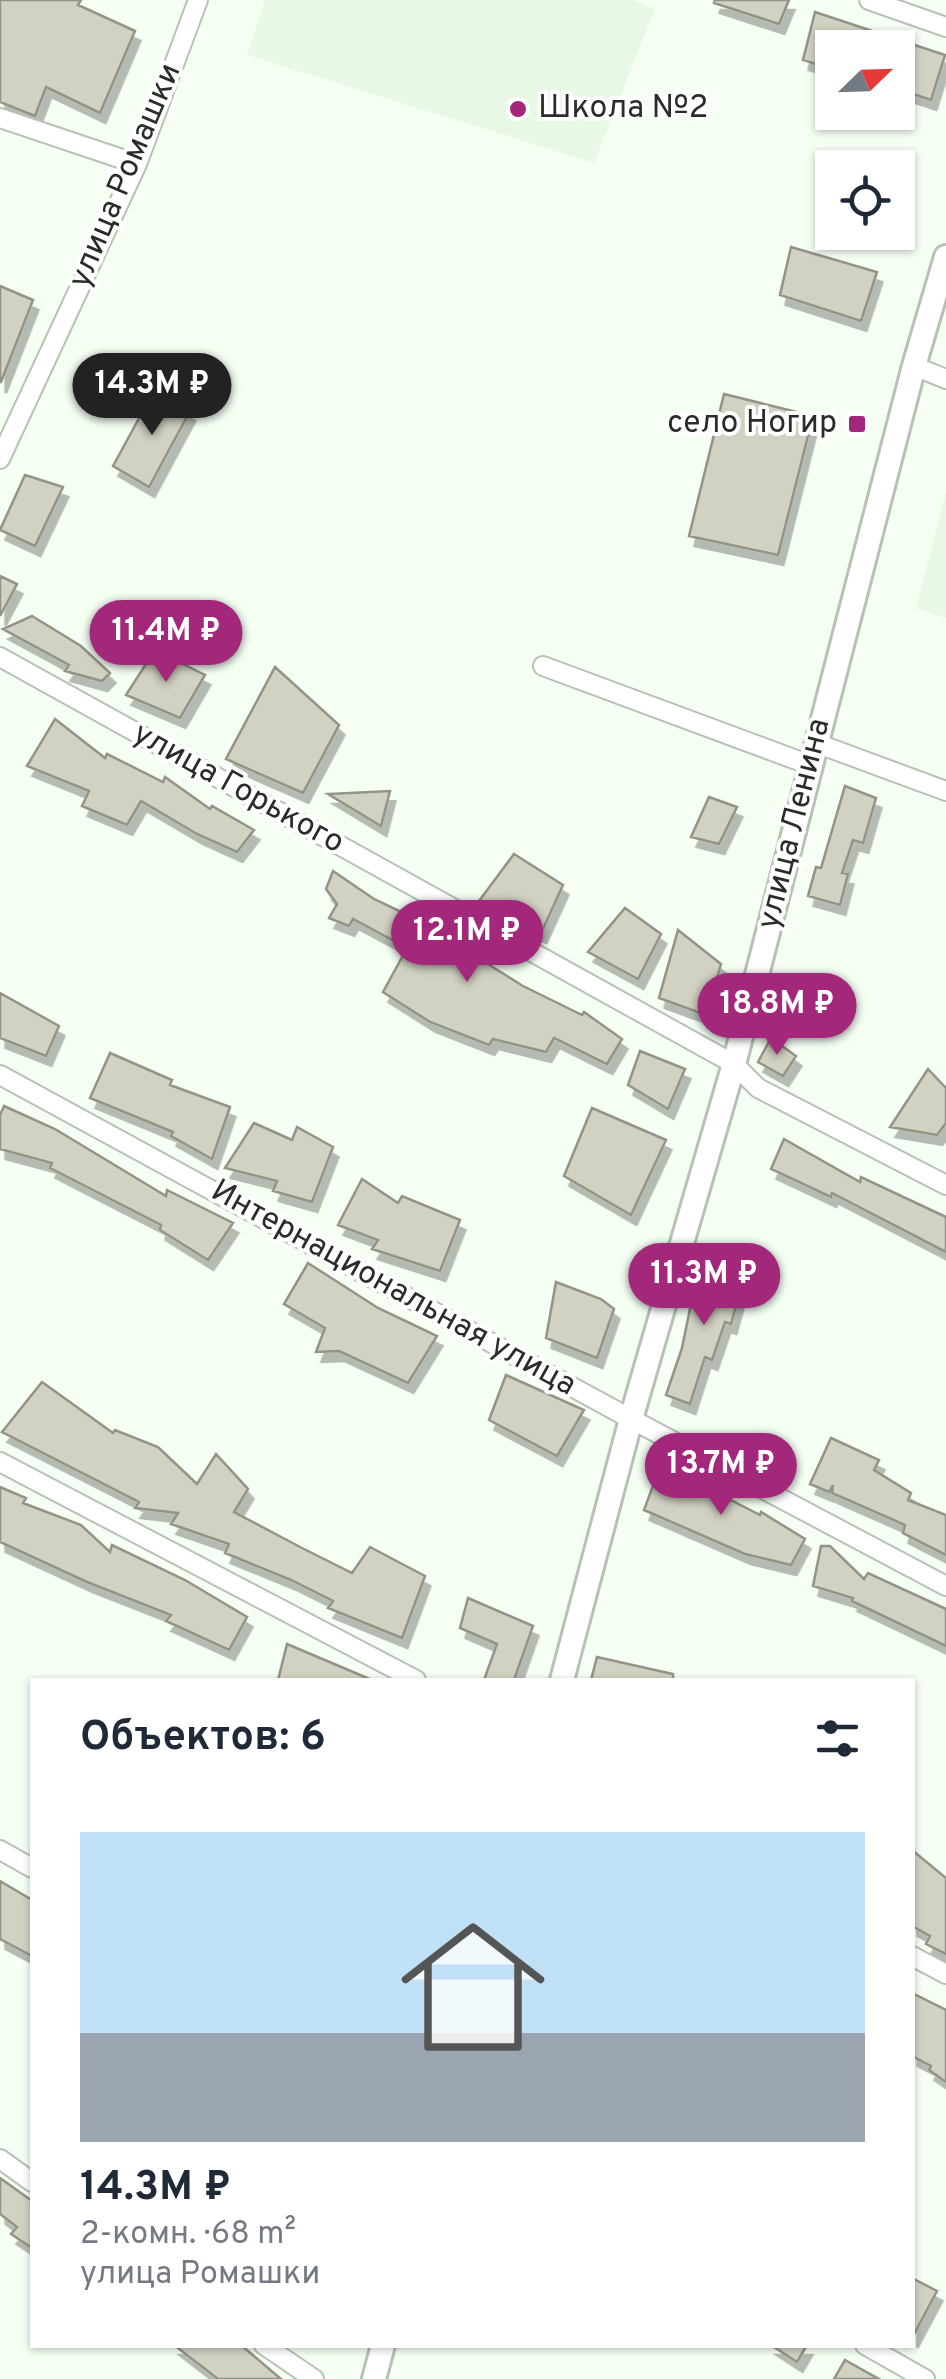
<!DOCTYPE html>
<html lang="ru">
<meta charset="utf-8">
<style>
:root{--surface:#fff;--page:#f2f2f3;--text:#1f2937;--muted:#747a83;--line:#e0e1e3;--accent:#a3277b}
body{margin:0;font-family:Overpass,sans-serif;background:var(--page);color:var(--text);height:100vh;display:flex;flex-direction:column;font-size:38px;white-space:nowrap}
*{box-sizing:border-box;margin:0}
p{font-size:32px;color:var(--muted)}
.icon{flex:none;width:55px;height:55px;fill:none;stroke:currentColor;stroke-width:2;stroke-linecap:round;stroke-linejoin:round}
.map{position:relative;flex:1;overflow:hidden}
.sheet{position:absolute;left:30px;top:1678px;width:885px;height:670px;display:flex;flex-direction:column;background:var(--surface);border-radius:0px;box-shadow:0 2px 8px #0004}
.sheet>*{flex:none}
.needle{width:65px;rotate:67deg}
.fabs{position:absolute;left:815px;top:30px;display:grid;gap:20px}
.fabs a{display:grid;place-items:center;width:100px;height:100px;border-radius:0px;background:var(--surface);box-shadow:0 2px 8px #0004;font-size:50px}
.price{position:absolute;translate:-50% -85px;padding:0 22px;border-radius:35px;background:var(--accent);color:#fff;font-size:32px;line-height:65px;filter:drop-shadow(0 2px 5px #0008)}
.price::after{content:'';position:absolute;left:50%;top:60px;width:30px;height:22px;margin-left:-15px;background:inherit;clip-path:polygon(0 0,100% 0,50% 100%)}
.price.current{background:#222;color:#fff}
ul{padding:0;list-style:none}
li{display:grid;align-content:center;gap:20px;height:530px;padding:0 50px}
li+li{border-top:2px solid var(--line)}
li span{display:grid;place-items:center;height:310px;border-radius:0px;color:#555}
li>.icon{margin-inline-start:auto}
span .icon{width:180px;height:180px;fill:#fffc;stroke-width:1}
li b{font-size:42px}
h2{display:flex;justify-content:space-between;align-items:center;height:120px;padding:0 50px;font-size:42px}
.map>svg:first-child{display:block}
</style>
<div class="map">
<svg width="946" height="2379" viewBox="0 0 946 2379">
<defs>
<filter id="shadow"><feDropShadow dx="5.5" dy="10" stdDeviation="0" flood-color="#0004"/></filter>
</defs>
<rect width="100%" height="100%" fill="#f5fff4"/>
<path fill="#e7f8e4" d="M265 0H633L655 9 594 163 247 55Z
M946 492V618L916 608Z"/>
<path fill="#d1d2c2" stroke="#939485" stroke-width="2.5" filter="url(#shadow)" d="M0 0H81L78 5 135 31 100 113 46 87 35 116 0 102Z
M715 0H789L779 24 714 3Z
M815 12 945 55 931 100 898 89V48H832V69L803 60Z
M791 247 877 272 861 321 780 295Z
M0 286 33 300 1 382H0Z
M155 389 190 411 149 487 113 466Z
M724 394 813 416 778 555 689 536Z
M25 475 63 487 35 546 0 530Z
M0 576 17 584 0 616Z
M32 616 81 646 110 673 102 681 65 671 69 665 3 629Z
M155 650 205 675 180 718 126 695Z
M275 667 339 725 303 793 226 759Z
M55 719 105 758 107 754 163 782 165 777 210 809 212 806 254 830 237 852 197 834 141 801 127 825 82 806 89 791 27 766Z
M845 786 876 798 863 843 853 840 842 873 848 874 840 905 808 896 816 867 821 868Z
M390 791 381 826 328 794Z
M709 797 737 807 719 844 691 837Z
M514 854 563 885 541 933 476 905Z
M333 871 374 899 416 919 523 986 582 1015 584 1012 622 1039 607 1064 554 1038 546 1052 493 1039 489 1045 430 1022 383 992 407 948 353 919 349 926 329 918 337 904 326 889Z
M625 908 661 934 638 979 588 952Z
M678 930 721 964 706 1015 659 998Z
M0 993 59 1026 46 1056 0 1038Z
M771 1038 796 1056 783 1076 758 1062Z
M640 1051 685 1069 668 1109 628 1085Z
M110 1053 172 1080 170 1085 230 1107 212 1159 171 1136 173 1132 90 1098Z
M928 1069 946 1088V1123L937 1135 890 1127Z
M4 1106 55 1129 166 1196 167 1190 233 1223 208 1260 160 1230 161 1225 50 1168 52 1163 0 1149V1115Z
M592 1108 666 1140 631 1215 564 1176Z
M254 1123 292 1140 297 1127 333 1147 312 1202 273 1191 277 1181 225 1168Z
M784 1139 860 1182 861 1177 946 1217V1252L832 1193 831 1197 771 1169Z
M362 1179 398 1203 402 1196 460 1220 440 1271 372 1249 378 1240 338 1225Z
M308 1263 378 1308 437 1336 408 1383 339 1351 316 1352 325 1328 284 1304Z
M699 1265 743 1280 731 1324 725 1322 712 1360 705 1357 690 1404 666 1395 682 1348Z
M556 1282 601 1299 614 1309 597 1358 546 1338Z
M506 1375 584 1410 557 1456 489 1420Z
M42 1382 113 1433 115 1430 158 1447 197 1484 216 1454 248 1489 234 1512 302 1548 352 1573 370 1547 425 1576 402 1638 328 1608 333 1601 291 1580 225 1553 229 1544 171 1524 178 1513 135 1508 139 1502 2 1432Z
M831 1438 879 1460 874 1470 911 1493 908 1500 946 1515V1555L903 1533 905 1525 832 1493 833 1485 829 1492 810 1484Z
M661 1464 760 1515 761 1512 805 1539 791 1565 745 1554 644 1510Z
M0 1487 26 1498 23 1503 81 1525 110 1552 112 1545 185 1580 247 1617 229 1650 166 1621 171 1615 87 1582 0 1542Z
M821 1546H830L864 1579 868 1573 946 1609V1646L852 1601 853 1598 813 1586Z
M468 1598 533 1626 514 1680H484L497 1644 460 1628Z
M287 1644 372 1680H278Z
M597 1657 673 1674V1680H591Z
M912 1850 946 1878V1954L926 1944 930 1936 912 1926Z
M0 1881 32 1900V1956L0 1939Z
M912 1993 946 2010V2082L929 2070 931 2066 912 2056Z
M0 2178 32 2201V2248L11 2234 17 2227 0 2214Z
M912 2278 937 2291 912 2338Z
M174 2345H241L281 2379H218Z
M771 2345H807L797 2362Z
M845 2360 879 2379H834Z"/>
<g fill="none" stroke-linecap="round" stroke-linejoin="round">
<defs>
<path id="street" d="M869 0 946 27
M0 118 137 164
M914 366 946 379
M0 459 137 164 198 0
M0 657 734 1064 758 1088 946 1185
M543 666 810 765
M816 743 946 791
M0 1075 631 1419 946 1586
M0 1462 416 1680
M0 1850 32 1868
M912 1956 946 1974
M0 2159 32 2182
M264 2345 314 2379
M865 2345 925 2379"/>
<path id="secondary" d="M562 1680 631 1419 734 1064 914 366 946 257
M374 2379 383 2345"/>
</defs>
<use href="#street" stroke="#b7c2b5" stroke-width="22"/>
<use href="#secondary" stroke="#b7c2b5" stroke-width="28"/>
<use href="#street" stroke="#fff" stroke-width="18"/>
<use href="#secondary" stroke="#fff" stroke-width="22"/>
</g>
<g fill="#a3277b" stroke="#fff" stroke-width="4">
<circle cx="518" cy="109" r="10"/>
<rect x="847" y="414" width="20" height="20" rx="5"/>
</g>
<g text-anchor="middle" dominant-baseline="central" stroke-width="8" stroke-linejoin="round" paint-order="stroke">
<g font-size="32" fill="#282d28" stroke="#fff" text-anchor="start">
<text x="538" y="109">Школа №2</text>
<text x="837" y="424" text-anchor="end">село Ногир</text>
</g>
<g font-size="32" fill="#282d28" stroke="#fff">
<text transform="translate(126 176) rotate(-67)">улица Ромашки</text>
<text transform="translate(238 789) rotate(29)">улица Горького</text>
<text transform="translate(795 824) rotate(-76)">улица Ленина</text>
<text transform="translate(393 1289) rotate(29)">Интернациональная улица</text>
</g>
</g>
</svg>
<div class="fabs">
<a><svg class="needle" viewBox="-14 -14 28 28"><path d="M0-13l5 13h-10z" fill="#e53935"/><path d="M0 13l5-13h-10z" fill="#747a83"/></svg></a>
<a><svg class="icon" aria-label="locate" viewBox="0 0 24 24"><circle cx="12" cy="12" r="6"/><path d="M12 2v4M12 18v4M2 12h4M18 12h4"/></svg></a>
</div>
<b class="price current" style="left:152px;top:438px">14.3M ₽</b>
<b class="price" style="left:166px;top:685px">11.4M ₽</b>
<b class="price" style="left:467px;top:985px">12.1M ₽</b>
<b class="price" style="left:777px;top:1058px">18.8M ₽</b>
<b class="price" style="left:704px;top:1328px">11.3M ₽</b>
<b class="price" style="left:721px;top:1518px">13.7M ₽</b>
<section class="sheet">
<h2>Объектов: 6<svg class="icon" aria-label="filters" viewBox="0 0 24 24"><path d="M4 7h16M4 17h16"/><circle cx="9" cy="7" r="2"/><circle cx="15" cy="17" r="2"/></svg></h2>
<ul>
<li><span style="background:linear-gradient(#bfe0f5 65%,#9aa5b1 0)"><svg class="icon" aria-label="home" viewBox="0 0 24 24"><path d="M3 11l9-7 9 7M6 9v11h12V9"/></svg></span><div><b>14.3M ₽</b><p>2-комн. · 68 m²</p><p>улица Ромашки</p></div></li>
</ul>
</section>
</div>
